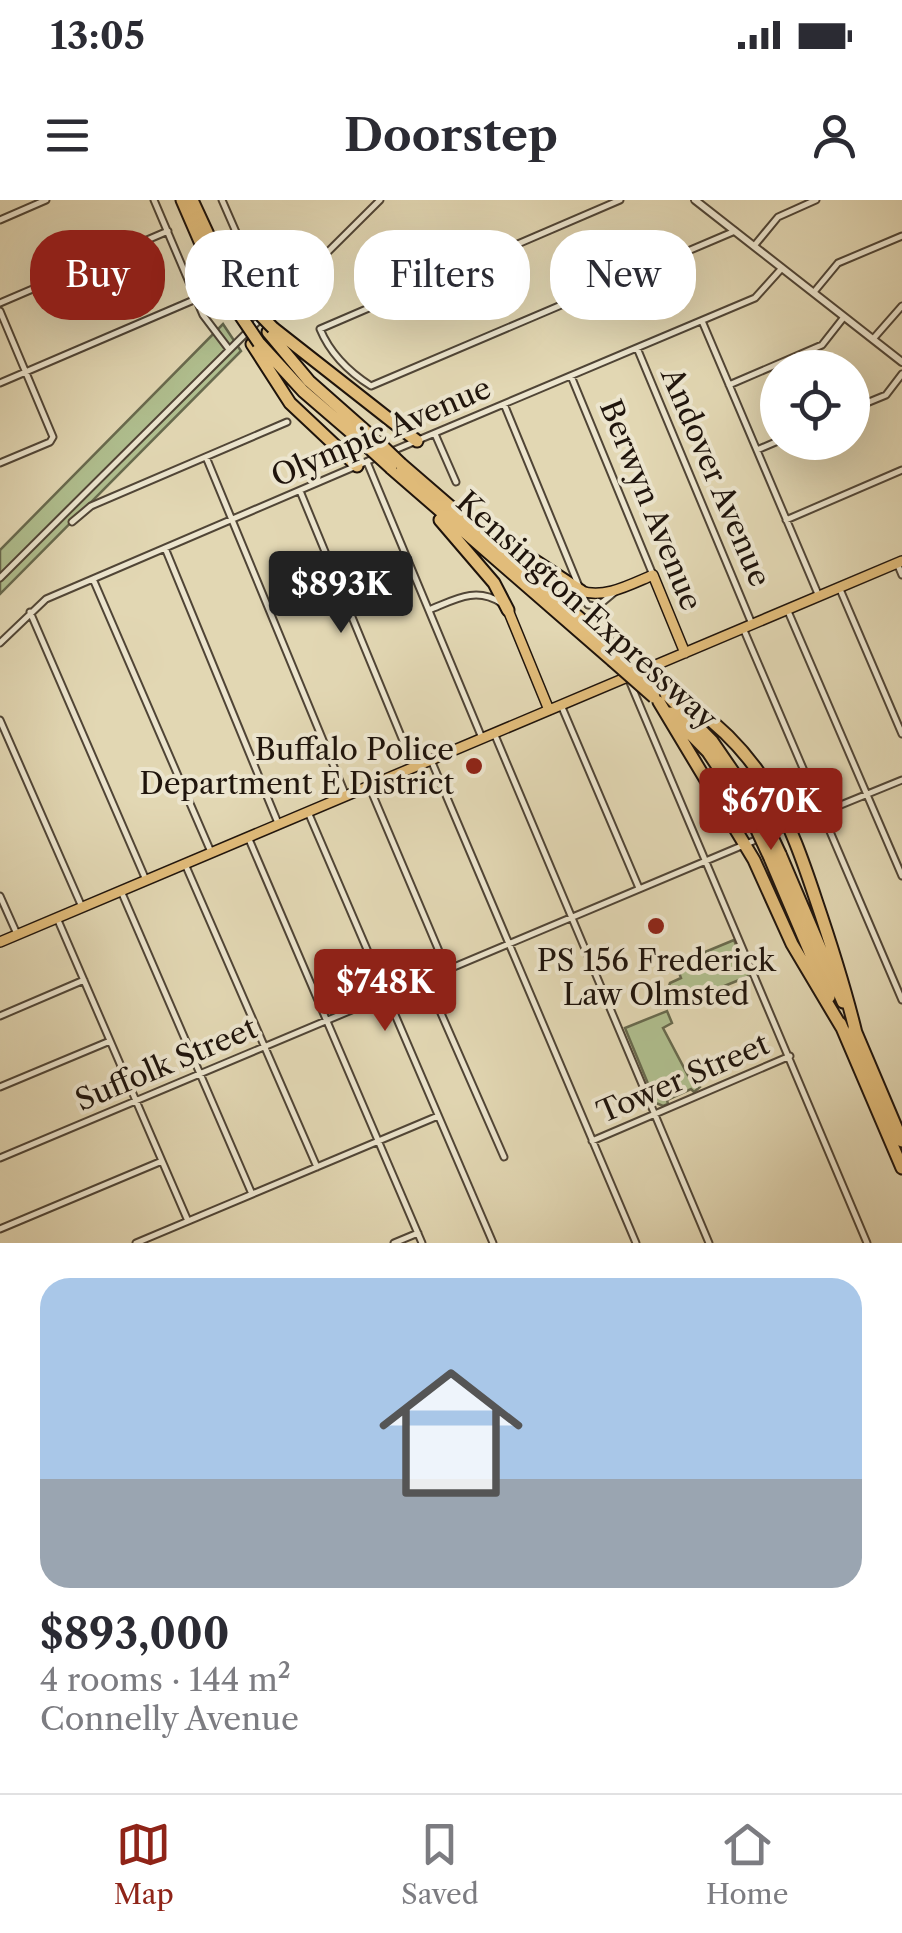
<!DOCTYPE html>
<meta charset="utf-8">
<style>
:root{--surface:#fff;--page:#f2f2f3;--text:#2b2b33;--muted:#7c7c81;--line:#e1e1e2;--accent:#8f2418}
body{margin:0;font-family:"Libre Caslon Text",serif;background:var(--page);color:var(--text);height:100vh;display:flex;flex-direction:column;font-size:38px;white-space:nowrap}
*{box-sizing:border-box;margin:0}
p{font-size:32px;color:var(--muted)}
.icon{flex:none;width:55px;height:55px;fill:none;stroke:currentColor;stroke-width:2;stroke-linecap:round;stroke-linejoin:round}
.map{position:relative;height:1043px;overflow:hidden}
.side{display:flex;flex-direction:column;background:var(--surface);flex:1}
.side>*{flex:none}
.hud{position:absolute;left:30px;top:30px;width:842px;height:90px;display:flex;gap:20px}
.tools{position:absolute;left:760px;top:150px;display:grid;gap:20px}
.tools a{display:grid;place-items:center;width:110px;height:110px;border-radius:50%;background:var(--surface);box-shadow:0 10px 40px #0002;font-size:50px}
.price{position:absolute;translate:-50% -85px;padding:0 22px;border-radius:10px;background:var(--accent);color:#fff;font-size:32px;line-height:65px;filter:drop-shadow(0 2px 5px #0008)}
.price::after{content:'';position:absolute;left:50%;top:60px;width:30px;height:22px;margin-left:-15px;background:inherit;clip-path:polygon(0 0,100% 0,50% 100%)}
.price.on{background:#222;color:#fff}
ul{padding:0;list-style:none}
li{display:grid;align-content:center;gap:20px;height:530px;padding:0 40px}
li span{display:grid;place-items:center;height:310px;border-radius:30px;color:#555}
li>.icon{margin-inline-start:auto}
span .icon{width:180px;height:180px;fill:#fffc;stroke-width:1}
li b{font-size:42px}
.pill{padding:0 35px;border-radius:40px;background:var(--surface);box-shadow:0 10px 40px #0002;font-size:35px;line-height:90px}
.pill.on{background:var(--accent);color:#fff}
.status{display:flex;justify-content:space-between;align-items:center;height:70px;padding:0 50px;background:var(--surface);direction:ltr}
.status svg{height:28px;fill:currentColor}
header{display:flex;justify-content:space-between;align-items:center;height:130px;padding:0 40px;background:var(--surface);font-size:45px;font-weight:700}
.dock{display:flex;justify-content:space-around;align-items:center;height:140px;border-top:2px solid var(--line);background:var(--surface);font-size:28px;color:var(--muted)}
.dock a{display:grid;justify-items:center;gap:5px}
.dock .on{color:var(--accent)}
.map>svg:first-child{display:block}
</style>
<div class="status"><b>13:05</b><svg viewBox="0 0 49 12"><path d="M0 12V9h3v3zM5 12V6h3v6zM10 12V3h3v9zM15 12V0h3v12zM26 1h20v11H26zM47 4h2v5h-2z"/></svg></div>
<header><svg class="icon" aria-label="menu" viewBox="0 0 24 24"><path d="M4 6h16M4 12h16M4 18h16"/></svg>Doorstep<svg class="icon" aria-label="person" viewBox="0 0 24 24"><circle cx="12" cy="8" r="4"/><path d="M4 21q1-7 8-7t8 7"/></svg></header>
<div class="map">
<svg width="902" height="1043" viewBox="0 0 902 1043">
<rect width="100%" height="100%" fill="#e2d7b3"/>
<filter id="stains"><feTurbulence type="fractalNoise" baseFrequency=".002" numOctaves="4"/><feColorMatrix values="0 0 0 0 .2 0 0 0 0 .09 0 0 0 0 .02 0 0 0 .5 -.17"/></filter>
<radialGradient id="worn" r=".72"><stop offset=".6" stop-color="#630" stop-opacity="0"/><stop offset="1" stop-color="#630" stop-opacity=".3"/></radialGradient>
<path fill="#b0bf8f" stroke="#686a4e" stroke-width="2.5" d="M223 124 241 151 0 394V350Z
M734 740 749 776 675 806 668 789 670 783 681 778 676 764Z
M667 811 672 823 663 828 691 881 697 880 700 887 694 892 691 889 667 900 668 904 663 906 656 903 625 828Z"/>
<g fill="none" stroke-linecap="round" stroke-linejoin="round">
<defs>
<path id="minor" d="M154 0 203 115 228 148
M222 0 257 80 275 103
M620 0 320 129C330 153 349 172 371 186L735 31
M0 20 46 0
M754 46 778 17 816 0
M814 92 838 63 902 36
M0 103 168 31
M0 111 53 237 50 242 0 263
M702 121 818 394
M873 139 902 106
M637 148 752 424
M571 176 653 375
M0 183 196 99
M729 185 822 145 844 117
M504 204 585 401 588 405 598 406 616 391
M852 209 886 195 902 174
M435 234 456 282
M757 250 778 241
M390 252 755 98 782 68
M206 257 346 596
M367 262 482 538
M300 291 413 565
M786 320 902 270
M72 322 91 306 287 222
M165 348 278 623
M897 363 902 375
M0 378 380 0
M93 379 211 652
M839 387 902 534
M787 409 902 676
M429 410C454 400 476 386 501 403
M30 412 146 680
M743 428 902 800
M0 443 46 399 375 258
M629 480 867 1043
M561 505 639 688
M0 520 82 707
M494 533 709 1043
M431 560 636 1043
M369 586 447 770
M308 612 493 1043
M772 633 902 580
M248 637 422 1043
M185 664 317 967
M121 691 252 994
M0 696 17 734
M57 718 188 1021
M426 779 504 957
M0 816 84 780
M0 887 110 841
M592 941 790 856
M0 958 758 639
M0 1029 162 961
M136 1043 438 916
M394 1043 418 1033"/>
<path id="tertiary" d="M695 0 902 162"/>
<path id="primary" d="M581 391C605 399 631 384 653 375L685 453
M508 410 549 510
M0 742 902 361"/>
<path id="motorway" d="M182 0 208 60 236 109
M192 0 218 56 244 98
M273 128 417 241
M268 132 309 181 377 241
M259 143 303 191 368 247
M252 144 290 203 357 266
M401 264 620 453
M391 268 612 460
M440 320 494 383 508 410
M493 333 581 391
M656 485C672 489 682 498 695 508 766 560 789 619 816 700 831 744 845 788 856 833
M666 494 712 541 760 611
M659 502 754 660 792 744 842 828
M670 513 708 552 750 615
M780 654 843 802
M770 658 829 797
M840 823 902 968
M854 828 902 941"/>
</defs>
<use href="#minor" stroke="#504536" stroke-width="9"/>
<use href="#tertiary" stroke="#504536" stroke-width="10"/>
<use href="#primary" stroke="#1f140c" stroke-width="12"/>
<use href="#motorway" stroke="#1f140c" stroke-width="15"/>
<use href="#minor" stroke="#ece5ce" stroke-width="5"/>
<use href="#tertiary" stroke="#ece5ce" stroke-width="6"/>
<use href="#primary" stroke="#e1bc7a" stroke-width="9"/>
<use href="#motorway" stroke="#e1bc7a" stroke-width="11"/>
<defs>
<path id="motorway-bridge" d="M244 98 273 128
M236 109 259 143
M377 241 401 264
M368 247 391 268
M620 453 656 485
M612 460 654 497
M760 611 780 654
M750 615 770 658"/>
</defs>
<use href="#motorway-bridge" stroke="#1f140c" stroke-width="15" stroke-linecap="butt"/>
<use href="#motorway-bridge" stroke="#e1bc7a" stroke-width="11"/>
</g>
<g fill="#8f2418" stroke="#ece5ce" stroke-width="4">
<circle cx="474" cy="566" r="10"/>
<circle cx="656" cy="726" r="10"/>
</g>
<g text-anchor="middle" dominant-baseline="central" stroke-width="8" stroke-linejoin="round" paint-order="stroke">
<g font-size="30" fill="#1f140c" stroke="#ece5ce">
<text transform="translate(381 232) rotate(-23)">Olympic Avenue</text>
<text transform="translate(716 277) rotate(67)">Andover Avenue</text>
<text transform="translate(651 305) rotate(68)">Berwyn Avenue</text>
<text transform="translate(587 410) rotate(42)">Kensington Expressway</text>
<text transform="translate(166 864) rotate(-23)">Suffolk Street</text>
<text transform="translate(683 878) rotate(-23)">Tower Street</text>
</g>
<g font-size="30" fill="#1f140c" stroke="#ece5ce" text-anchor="end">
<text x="454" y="549">Buffalo Police<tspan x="454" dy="34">Department E District</tspan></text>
<text x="656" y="760" text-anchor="middle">PS 156 Frederick<tspan x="656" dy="34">Law Olmsted</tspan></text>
</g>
</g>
<rect width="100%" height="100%" filter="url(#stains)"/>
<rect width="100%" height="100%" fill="url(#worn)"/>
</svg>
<div class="tools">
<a><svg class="icon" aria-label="locate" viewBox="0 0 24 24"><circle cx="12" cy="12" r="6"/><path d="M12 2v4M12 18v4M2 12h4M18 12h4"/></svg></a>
</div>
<b class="price on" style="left:341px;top:436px">$893K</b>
<b class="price" style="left:771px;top:653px">$670K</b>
<b class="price" style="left:385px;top:834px">$748K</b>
<div class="hud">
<a class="pill on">Buy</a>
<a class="pill">Rent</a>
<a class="pill">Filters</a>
<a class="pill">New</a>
</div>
</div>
<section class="side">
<ul>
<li><span style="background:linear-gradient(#a9c7e8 65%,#9aa5b1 0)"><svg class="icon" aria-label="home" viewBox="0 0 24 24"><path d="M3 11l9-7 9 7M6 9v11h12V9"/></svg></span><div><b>$893,000</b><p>4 rooms · 144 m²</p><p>Connelly Avenue</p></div></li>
</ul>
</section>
<nav class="dock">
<a class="on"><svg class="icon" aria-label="map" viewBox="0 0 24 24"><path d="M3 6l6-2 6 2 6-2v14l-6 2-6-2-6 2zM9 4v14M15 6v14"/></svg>Map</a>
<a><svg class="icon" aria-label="saved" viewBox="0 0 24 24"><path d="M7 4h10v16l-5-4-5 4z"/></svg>Saved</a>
<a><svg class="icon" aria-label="home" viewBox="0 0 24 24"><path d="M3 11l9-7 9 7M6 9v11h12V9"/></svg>Home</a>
</nav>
